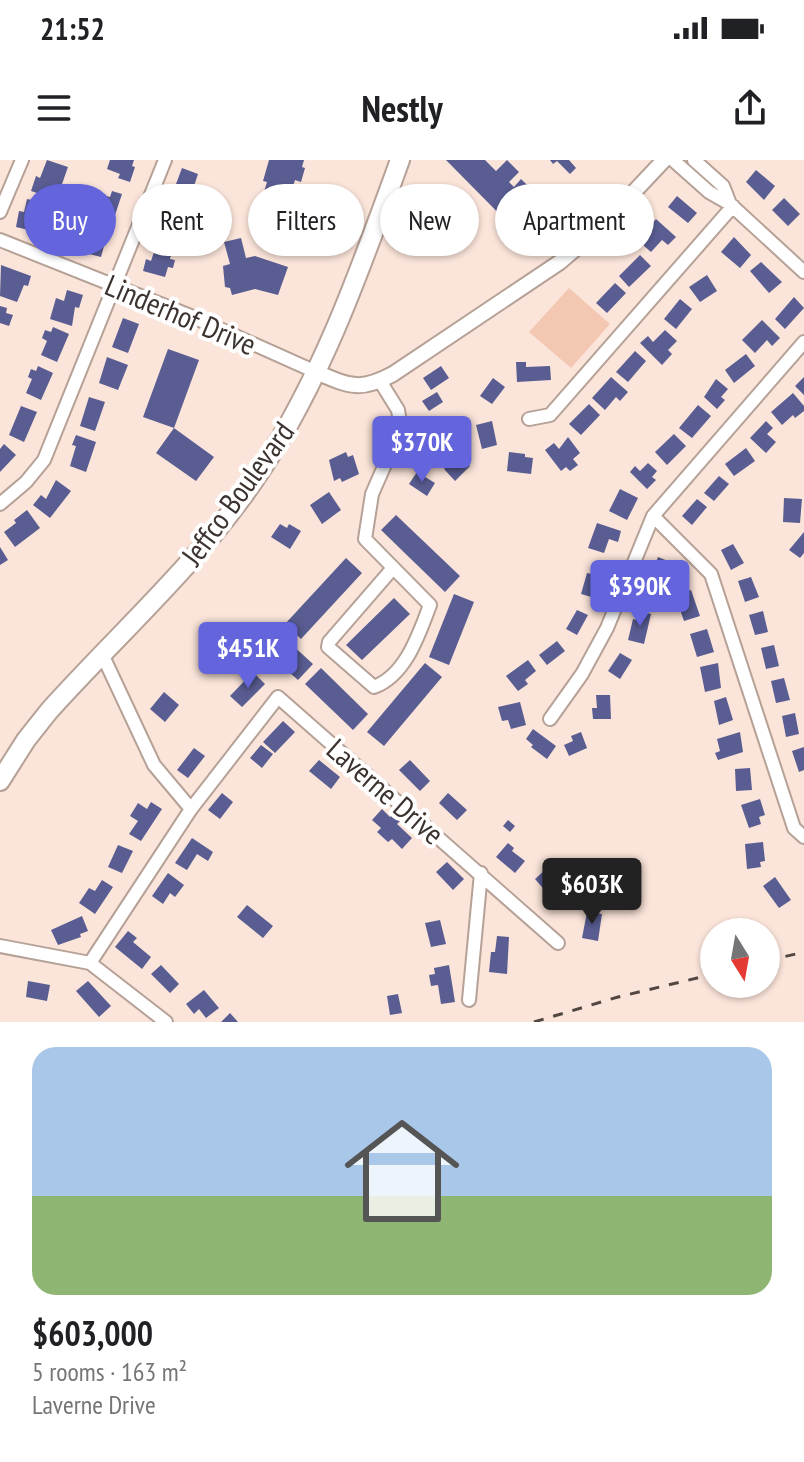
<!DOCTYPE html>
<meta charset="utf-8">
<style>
:root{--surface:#fff;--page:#f2f2f2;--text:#202124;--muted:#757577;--line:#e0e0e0;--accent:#6464dd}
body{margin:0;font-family:"PT Sans Narrow",sans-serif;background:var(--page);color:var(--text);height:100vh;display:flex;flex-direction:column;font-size:30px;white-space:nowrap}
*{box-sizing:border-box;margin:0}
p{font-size:26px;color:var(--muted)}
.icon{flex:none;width:44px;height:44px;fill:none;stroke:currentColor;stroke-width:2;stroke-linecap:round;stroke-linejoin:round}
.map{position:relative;height:862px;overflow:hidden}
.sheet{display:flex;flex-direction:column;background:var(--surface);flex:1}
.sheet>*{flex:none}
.top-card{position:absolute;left:24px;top:24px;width:756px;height:72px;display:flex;gap:16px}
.needle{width:52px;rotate:169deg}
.tools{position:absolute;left:700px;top:758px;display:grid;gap:16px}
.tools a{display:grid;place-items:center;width:80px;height:80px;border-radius:50%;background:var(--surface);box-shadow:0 2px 6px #0004;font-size:40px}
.price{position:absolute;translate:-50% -68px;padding:0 18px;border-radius:8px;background:var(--accent);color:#fff;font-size:26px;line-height:52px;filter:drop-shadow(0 2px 4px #0008)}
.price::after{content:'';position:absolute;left:50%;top:48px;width:24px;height:18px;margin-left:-12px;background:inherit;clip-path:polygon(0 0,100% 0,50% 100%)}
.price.on{background:#222;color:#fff}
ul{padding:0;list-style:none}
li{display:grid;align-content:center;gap:16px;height:424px;padding:0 32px}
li+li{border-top:2px solid var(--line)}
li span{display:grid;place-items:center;height:248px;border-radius:24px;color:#555}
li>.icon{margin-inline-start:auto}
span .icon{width:144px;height:144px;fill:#fffc;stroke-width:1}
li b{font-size:34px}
.chip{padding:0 28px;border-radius:36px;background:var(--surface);box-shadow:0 2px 6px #0004;font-size:28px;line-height:72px}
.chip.on{background:var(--accent);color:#fff}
.status{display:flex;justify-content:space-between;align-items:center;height:56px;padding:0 40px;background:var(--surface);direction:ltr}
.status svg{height:22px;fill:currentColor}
header{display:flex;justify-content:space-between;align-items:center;height:104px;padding:0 32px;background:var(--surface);font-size:36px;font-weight:700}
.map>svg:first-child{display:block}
</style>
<div class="status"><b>21:52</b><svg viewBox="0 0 49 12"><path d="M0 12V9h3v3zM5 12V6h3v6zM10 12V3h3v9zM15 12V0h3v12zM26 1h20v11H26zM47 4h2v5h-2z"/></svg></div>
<header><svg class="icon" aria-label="menu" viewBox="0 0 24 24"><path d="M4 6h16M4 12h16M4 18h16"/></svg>Nestly<svg class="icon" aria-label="share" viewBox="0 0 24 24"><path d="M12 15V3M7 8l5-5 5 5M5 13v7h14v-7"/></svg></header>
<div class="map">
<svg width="804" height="862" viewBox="0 0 804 862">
<rect width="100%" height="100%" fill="#fbe4d9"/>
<path fill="#f4c7b2" d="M569 128 610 164 571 208 529 172Z"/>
<path fill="#595d92" d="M47 0 68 7 61 27 66 29 63 38 44 32 43 35 31 31 36 16 40 18Z
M110 0H134L132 6 135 7 130 22 118 18 120 14 107 9Z
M269 0H304L302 7 305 8 301 22 295 20 280 66 251 57 253 50 258 51 267 22 263 21Z
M446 0H485L496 11 507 0 519 12 509 22 514 27 521 19 557 54 528 83Z
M550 0H569L576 8 570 14 557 1 553 4Z
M182 8 198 14 190 38 173 32Z
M756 10 775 26 764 40 746 22Z
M431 30 442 40 435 47 424 37Z
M112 31 122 34 114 58 93 52 99 34 110 37Z
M677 36 697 53 688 63 668 47Z
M784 38 800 54 788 66 772 50Z
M27 39 47 44 41 73 16 67 19 51 24 52Z
M169 43 179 47 178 52 188 55 180 81 159 75Z
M656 59 676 77 668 85 662 80 651 92 637 80Z
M93 64 109 68 101 97 81 92 86 73 90 74Z
M734 77 751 95 740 108 721 92Z
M241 78 246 98 255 96 288 107 278 135 255 129 232 135 230 128 225 127 223 106 230 104 224 82Z
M152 82 173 88 170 99 175 100 173 108 168 107 165 117 143 111 146 99 151 101 154 92 150 91Z
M640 95 651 106 629 127 619 116Z
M761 102 782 122 769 133 750 111Z
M1 105 31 116 28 126 24 125 17 142 0 136Z
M707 115 717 131 700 142 689 127Z
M615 123 626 133 607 153 596 143Z
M67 130 83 135 79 148 75 147 72 166 50 159 56 138 64 141Z
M794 137 804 148 785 169 775 159Z
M680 139 692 149 676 169 664 159Z
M0 146 7 148 6 153 13 155 9 166 0 163Z
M123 158 139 164 128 193 112 187Z
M762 160 780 178 772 186 767 180 755 193 742 180Z
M53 167 69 174 57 202 41 195 47 181 42 178 45 170 51 172Z
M665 170 677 181 668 190 672 194 662 205 640 183 648 176 653 182Z
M168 189 199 200 174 268 143 257Z
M635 191 646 201 628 222 616 212Z
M746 194 755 206 734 223 725 210Z
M107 197 128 205 118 230 99 223Z
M516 202H526V207L550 206 551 220 517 222Z
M38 206 53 213 41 240 26 233 32 219 28 217 31 209 36 211Z
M441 206 449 218 431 230 423 218Z
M611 217 628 232 620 241 616 237 605 250 592 238Z
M804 217V235L795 226Z
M493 218 505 227 492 244 480 236Z
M716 219 728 229 721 237 725 240 717 249 704 237Z
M437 232 443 242 429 251 422 241Z
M793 233 804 246V251L795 258 793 255 782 265 771 252Z
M89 237 105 242 95 271 80 266Z
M589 244 600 255 581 275 569 264Z
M698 245 711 256 692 278 679 268Z
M21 246 37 252 24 282 9 275Z
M492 261 497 285 482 289 476 265Z
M766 261 773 268 767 274 776 282 766 293 750 278Z
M174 268 214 297 196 321 156 293Z
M674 274 686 286 667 305 655 292Z
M76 275 96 282 86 312 70 306 76 286 72 285Z
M568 277 580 293 573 299 578 305 570 311 566 307 561 311 545 290 554 283 559 289Z
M4 284 16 295 0 312V289Z
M746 288 755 301 734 316 725 304Z
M346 292 348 297 353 295 359 314 342 322 340 318 334 321 329 300Z
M509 292 525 294V297L533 298 531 314 507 311Z
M459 294 470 306 455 321 444 309Z
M648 303 657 311 652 317 656 320 647 329 630 312 635 306 640 311Z
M417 312 435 323 427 336 409 324Z
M719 316 729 324 714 341 704 333Z
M56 320 71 331 50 358 33 345 41 335 46 339Z
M620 329 638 338 627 360 609 351Z
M329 332 341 350 322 364 310 345Z
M784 338 802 339 800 363 783 362Z
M697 339 707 347 692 365 682 356Z
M27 350 40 368 15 387 4 372 16 363 14 360Z
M396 355 460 416 445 432 381 370Z
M597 363 621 371 618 382 609 379 604 393 588 388Z
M280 364 287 368 289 364 301 371 290 389 271 377Z
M804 372V393L800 398 789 390Z
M733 384 744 403 731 410 721 390Z
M0 387 8 400 0 405Z
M658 397 673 403 663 427 648 421Z
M346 398 362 413 301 479 285 464Z
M587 413 601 416 595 438 581 434Z
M751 417 759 437 745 442 738 421Z
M691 430 700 456 684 461 678 444 683 442 680 433Z
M454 434 474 442 449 505 429 497Z
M394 438 410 454 362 500 346 485Z
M577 450 588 455 577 475 566 469Z
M639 451 651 454 644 484 628 480 633 459 637 460Z
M763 451 768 472 755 475 749 455Z
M707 469 714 492 697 497 690 474Z
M279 473 313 504 298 520 264 490Z
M557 481 565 491 547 505 539 495Z
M774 485 779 506 766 509 761 488Z
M620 493 632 500 620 519 608 511Z
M528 500 536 511 525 520 528 524 518 531 506 516Z
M425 503 442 517 384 586 367 572Z
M718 503 721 528 705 532 700 507Z
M321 508 368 554 353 570 305 524Z
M253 512 265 524 242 547 230 536Z
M784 518 790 540 776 543 771 521Z
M164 532 179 545 165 562 150 549Z
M596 535H610L611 559H593L592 548H597Z
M726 537 733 560 719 565 714 541Z
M520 542 526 565 511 569 508 560 502 561 498 547Z
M795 553 799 574 786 577 782 556Z
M283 561 295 572 275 593 263 582Z
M533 569 556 586 547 599 531 587 533 585 526 579Z
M581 572 587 588 569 596 564 585 573 581 571 576Z
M740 572 743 592 718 600 715 593 720 591 717 579Z
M261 585 273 594 262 608 250 598Z
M804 587V610L799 612 792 591Z
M194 588 205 596 188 618 177 610Z
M319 600 340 617 331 629 309 611Z
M410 600 430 621 420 631 399 610Z
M750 608 752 630 736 631 735 609Z
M222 633 233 642 220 659 208 650Z
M448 633 467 650 457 660 439 643Z
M760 639 765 655 759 657 761 664 749 668 741 645Z
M151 642 162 649 141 681 129 674 138 661 130 656 138 643 147 649Z
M382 649 390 657 393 655 400 661 397 664 412 678 402 689 392 679 388 682 377 672 381 668 372 660Z
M508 660 515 666 510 672 503 666Z
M192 678 213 692 208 701 197 694 187 710 175 703Z
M763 682 765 701 760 702 761 707 747 709 745 684Z
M508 683 514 688 512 691 525 701 515 713 496 697Z
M118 685 133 691 122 713 108 707Z
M447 702 464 719 453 730 436 712Z
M546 709 559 725 548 734 535 719Z
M168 713 184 725 175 737 170 733 163 744 152 736Z
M584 717 595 724 586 737 575 730Z
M775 717 791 740 779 748 763 726Z
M102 720 113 727 95 754 79 743 89 728 95 731Z
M247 745 273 766 263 778 237 757Z
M587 752 602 754 598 781 582 778Z
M82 756 88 771 80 774 81 777 58 785 51 770Z
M440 760 446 784 431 787 425 763Z
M128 771 137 778 133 782 151 797 142 809 115 787Z
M497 776 509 777 507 814 489 812 491 792H495Z
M161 805 179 824 170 833 151 814Z
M449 805 455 842 441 844 438 825 431 826 429 815 435 814 434 808Z
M28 821 50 825 47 841 26 837Z
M88 821 111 846 99 857 76 831Z
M204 830 219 848 206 858 199 849 194 854 186 844Z
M398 834 402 853 390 855 387 836Z
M230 853 238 862H221Z"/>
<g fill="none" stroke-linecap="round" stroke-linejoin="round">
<defs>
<path id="minor" d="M673 0 709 32 730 44 804 112
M694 0 723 26 730 44
M0 52 22 0
M0 80 193 157 316 212
M380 221 398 250 401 268 372 334 365 379 430 445C419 474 406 515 374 527L328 487 329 482 393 408
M529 259 550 255 733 46
M0 344 26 322 44 300 165 0
M653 356 711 414 794 668 804 677
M102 494 154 605 191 649
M550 559 582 514 607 468 653 356 804 182
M0 786 90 803 166 862
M90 803 191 649 278 537 558 783
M469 840 481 713"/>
<path id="tertiary" d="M316 212C349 226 360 232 393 214L560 102 602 66 664 0"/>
<path id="primary" d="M0 621 26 580 49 551C120 472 202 400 261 310 324 214 361 107 400 0"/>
</defs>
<use href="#minor" stroke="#b6a197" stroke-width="16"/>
<use href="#tertiary" stroke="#b6a197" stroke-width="18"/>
<use href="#primary" stroke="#b6a197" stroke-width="22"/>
<use href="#minor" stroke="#fff" stroke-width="12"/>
<use href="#tertiary" stroke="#fff" stroke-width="14"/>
<use href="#primary" stroke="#fff" stroke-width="18"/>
<path stroke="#524743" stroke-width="3" stroke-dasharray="10 10" stroke-linecap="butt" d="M766 801 804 792
M534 862 618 837 714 814"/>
</g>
<g text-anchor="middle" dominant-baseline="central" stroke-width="8" stroke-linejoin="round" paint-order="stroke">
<g font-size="30" fill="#3c332f" stroke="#fff">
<text transform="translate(181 154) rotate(23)">Linderhof Drive</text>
<text transform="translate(237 333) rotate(-54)">Jeffco Boulevard</text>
<text transform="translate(386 631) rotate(41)">Laverne Drive</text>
</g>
</g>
</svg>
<div class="tools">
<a><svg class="needle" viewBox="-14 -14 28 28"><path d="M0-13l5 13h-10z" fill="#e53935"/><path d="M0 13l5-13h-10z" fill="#757577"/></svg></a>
</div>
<b class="price" style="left:422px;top:324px">$370K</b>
<b class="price" style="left:640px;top:468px">$390K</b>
<b class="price" style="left:248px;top:530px">$451K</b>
<b class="price on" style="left:592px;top:766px">$603K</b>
<div class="top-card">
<a class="chip on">Buy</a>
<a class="chip">Rent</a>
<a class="chip">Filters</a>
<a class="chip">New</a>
<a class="chip">Apartment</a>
</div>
</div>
<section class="sheet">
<ul>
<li><span style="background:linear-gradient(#a9c7e8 60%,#8fb573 0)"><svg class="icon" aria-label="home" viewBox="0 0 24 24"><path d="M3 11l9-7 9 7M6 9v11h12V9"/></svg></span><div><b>$603,000</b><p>5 rooms · 163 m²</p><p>Laverne Drive</p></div></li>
</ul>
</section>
